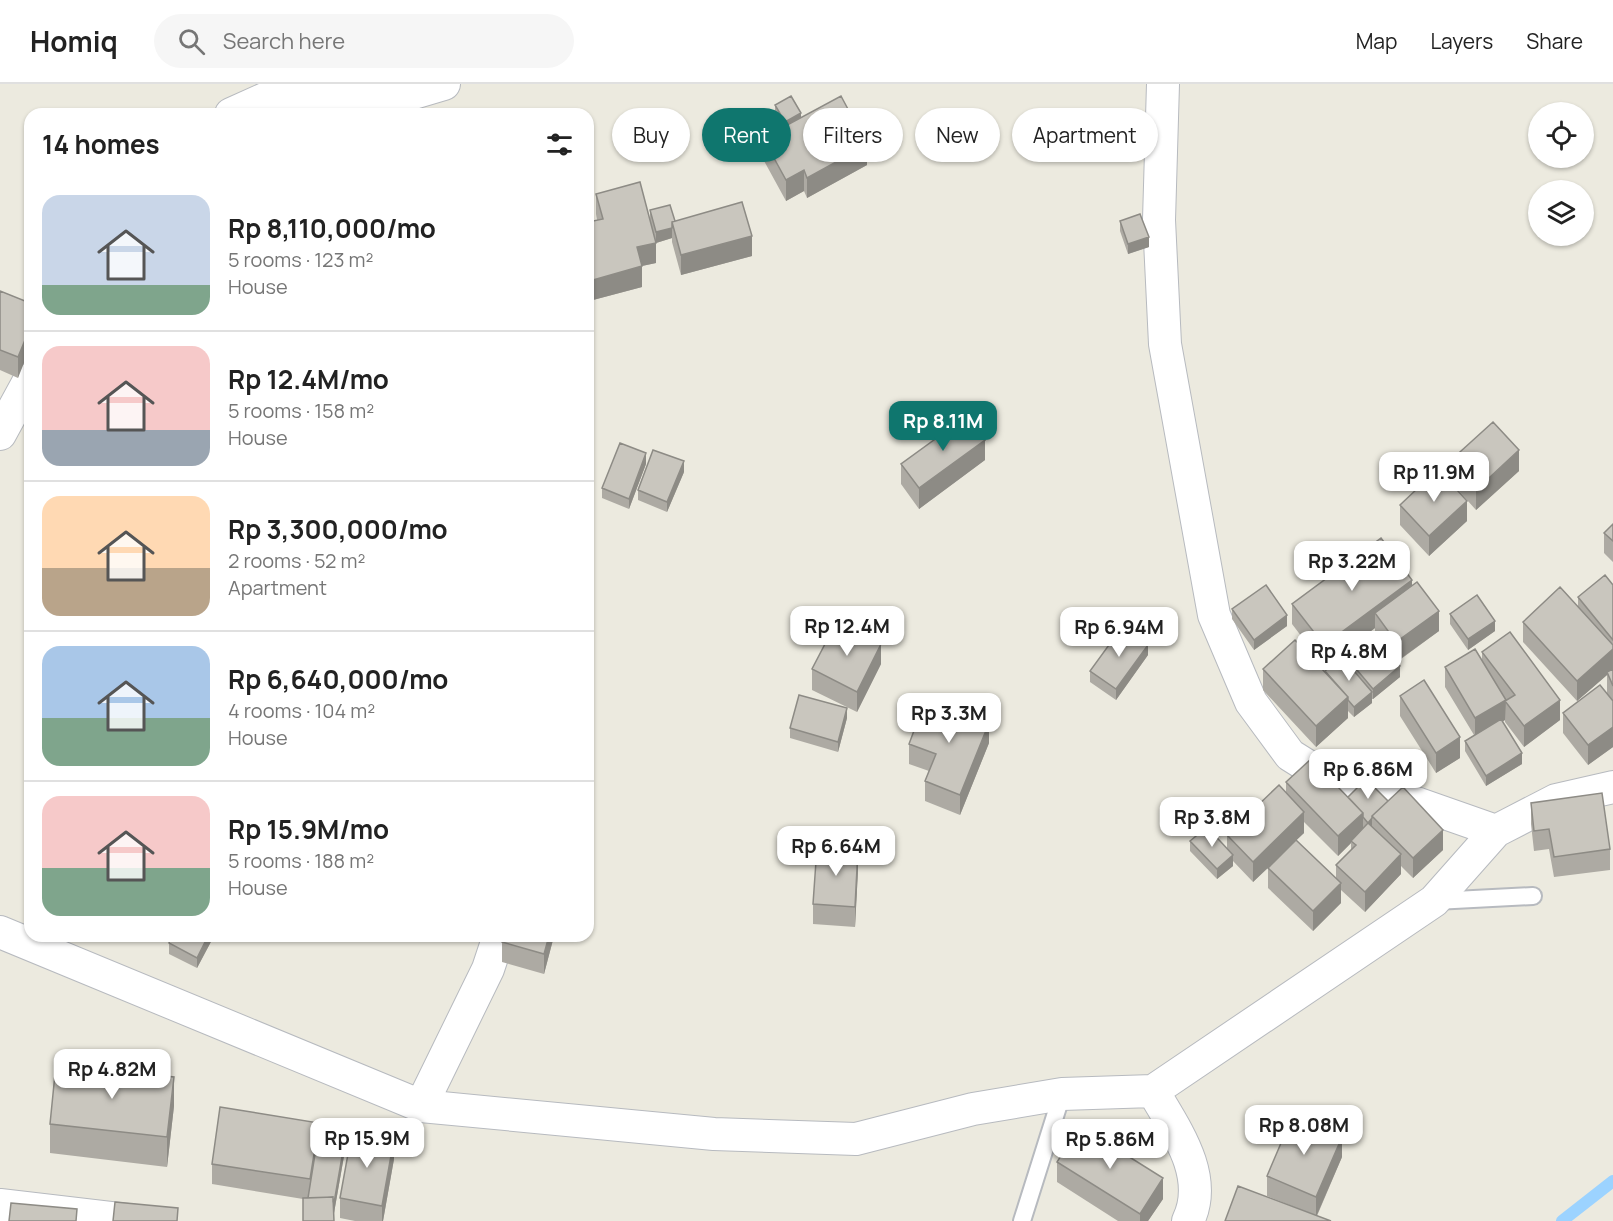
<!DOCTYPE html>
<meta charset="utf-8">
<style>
:root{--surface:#fff;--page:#f6f6f6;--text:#222;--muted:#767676;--line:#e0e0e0;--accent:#0f766e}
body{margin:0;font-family:Manrope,sans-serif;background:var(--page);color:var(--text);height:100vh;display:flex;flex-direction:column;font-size:22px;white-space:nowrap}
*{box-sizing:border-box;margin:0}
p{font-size:20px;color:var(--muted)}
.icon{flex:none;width:33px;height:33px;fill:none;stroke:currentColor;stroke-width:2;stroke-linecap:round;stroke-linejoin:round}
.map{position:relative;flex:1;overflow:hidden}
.side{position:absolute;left:24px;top:24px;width:570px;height:834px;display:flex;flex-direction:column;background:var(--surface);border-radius:18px;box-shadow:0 2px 4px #0004}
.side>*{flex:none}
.hud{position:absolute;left:612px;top:24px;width:570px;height:54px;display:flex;gap:12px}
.tools{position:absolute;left:1528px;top:18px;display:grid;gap:12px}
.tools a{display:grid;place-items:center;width:66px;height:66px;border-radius:50%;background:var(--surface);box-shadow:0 2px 4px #0004;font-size:30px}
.price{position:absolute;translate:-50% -51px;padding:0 14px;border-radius:12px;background:#fff;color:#222;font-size:20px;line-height:39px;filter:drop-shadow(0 2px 3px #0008)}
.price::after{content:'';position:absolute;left:50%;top:36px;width:18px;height:14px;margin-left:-9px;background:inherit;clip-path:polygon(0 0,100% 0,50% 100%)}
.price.active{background:var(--accent);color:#fff}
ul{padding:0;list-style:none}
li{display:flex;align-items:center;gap:18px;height:150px;padding:0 18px}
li+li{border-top:2px solid var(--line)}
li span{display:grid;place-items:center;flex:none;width:168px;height:120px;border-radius:18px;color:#555}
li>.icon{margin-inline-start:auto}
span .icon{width:72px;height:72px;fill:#fffc;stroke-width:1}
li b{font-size:26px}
h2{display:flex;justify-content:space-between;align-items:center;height:72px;padding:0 18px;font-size:26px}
.chip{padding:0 21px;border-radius:27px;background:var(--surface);box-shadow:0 2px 4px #0004;font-size:21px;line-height:54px}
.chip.active{background:var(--accent);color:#fff}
header{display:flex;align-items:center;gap:36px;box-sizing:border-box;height:84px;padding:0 30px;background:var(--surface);border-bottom:2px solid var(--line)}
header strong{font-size:28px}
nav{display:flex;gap:33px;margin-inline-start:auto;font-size:21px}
.search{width:420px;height:54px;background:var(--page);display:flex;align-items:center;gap:15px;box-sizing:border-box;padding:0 21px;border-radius:33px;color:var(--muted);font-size:22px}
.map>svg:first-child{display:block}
</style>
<header>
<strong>Homiq</strong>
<div class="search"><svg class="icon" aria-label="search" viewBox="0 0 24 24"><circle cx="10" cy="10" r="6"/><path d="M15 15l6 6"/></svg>Search here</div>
<nav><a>Map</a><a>Layers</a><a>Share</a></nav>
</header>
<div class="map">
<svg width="1613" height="1137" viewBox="0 0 1613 1137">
<rect width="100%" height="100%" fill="#eceadf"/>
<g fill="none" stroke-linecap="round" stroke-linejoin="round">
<path stroke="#9cd3ff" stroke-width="12" d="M1562 1137 1613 1097"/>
<defs>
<path id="service" d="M1435 817 1533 812
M1022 1137 1062 1010"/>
<path id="minor" d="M1163 0 1159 136 1165 260 1214 531 1251 618 1290 671 1325 693 1419 720 1496 747
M231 30 278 9 407 11 444 0
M0 350 30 295
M0 848 421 1022 714 1050 856 1055 973 1025 1062 1010 1153 1007 1434 817 1496 747 1556 716 1613 703
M1153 1007C1175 1045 1210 1092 1188 1137
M421 1022 488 885 499 852
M0 1121 136 1137"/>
</defs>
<use href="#service" stroke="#b7babf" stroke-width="20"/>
<use href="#minor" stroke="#b7babf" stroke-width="34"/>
<use href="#service" stroke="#fff" stroke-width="16"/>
<use href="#minor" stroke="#fff" stroke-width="32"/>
</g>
<path fill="#adaaa3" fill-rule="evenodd" d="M775 21 801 34 867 81 807 114 804 107 786 117 763 75V54L782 44 775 32Z
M596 110 650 135V126L752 172 681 191 672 158V154L656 159V157V179L642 182V203L593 216 588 197V138L597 136 596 130Z
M1120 137 1149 163 1128 170 1120 147Z
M0 207 30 219 18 294 0 286Z
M985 376 919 425 901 400V380Z
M1450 377 1519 387 1476 426 1450 397Z
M646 380 629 425 602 414V404Z
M684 388 667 428 638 416V406Z
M1400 421 1467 437 1429 472 1400 441Z
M1613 440V478L1604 469V449Z
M1613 501V585L1612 586 1613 585V663L1588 681 1563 649V629L1607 609V591L1577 617 1523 558V538L1578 522V513Z
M1412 502 1439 547 1397 578 1400 593 1373 615H1372V619L1354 633 1348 627V634L1316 663 1263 606V585L1325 588 1352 584V580L1391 572 1375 549V544L1324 582 1292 540V520Z
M1232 525 1287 542 1254 566 1232 535Z
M1450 530 1495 547 1468 566 1450 540Z
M1482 568 1560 636 1524 663 1505 638V636L1502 638 1522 680 1486 702 1465 667V657L1474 651 1445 603V583L1482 576Z
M1148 571 1116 616 1090 598V587Z
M881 580 857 628 812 606V585Z
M1400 612 1460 674 1436 689 1400 632Z
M847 634 838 668 790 654V644Z
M989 659 960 731 925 717V697L929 687 909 680V660Z
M1286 698 1348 713 1388 717 1443 766 1413 794 1401 782V790L1365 828 1341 806V819L1313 847 1268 804V784L1253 798 1233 777V782L1217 795 1190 767V757L1227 765V751L1286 709ZM1304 738 1338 772 1351 759V766L1336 781V795L1296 756 1304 749Z
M1531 719 1610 765V786L1554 793 1549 765 1534 767 1531 740Z
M858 786 855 843 813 840V820Z
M172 852H214L197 884 169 870V859Z
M554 852 544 890 502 878V858Z
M174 1022 167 1083 50 1069V1040Z
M319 1058 344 1072 334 1129H333L334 1137H303V1115L212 1100V1080Z
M1342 1073 1317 1132 1267 1112V1092Z
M394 1075 383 1137H355L340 1134V1114Z
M1057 1078 1163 1115 1148 1137H1118L1057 1098Z"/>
<path fill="#8d8b85" d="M801 29V40L785 48V38Z
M867 61V81L807 114V94Z
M804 86V107L786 117V96Z
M672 144V154L656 159V148Z
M752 152V172L681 191V171Z
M1149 153V163L1128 170V160Z
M656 159V179L637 183V163Z
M642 182V203L593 216V196Z
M30 244V264L18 294V273Z
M985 356V376L919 425V404Z
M1519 366V387L1476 426V406Z
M646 369V380L629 425V415Z
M684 377V388L667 428V418Z
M1467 417V437L1429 472V452Z
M1412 496V516L1375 529V544L1324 582V561Z
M1439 527V547L1396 578V558Z
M1287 531V542L1254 566V556Z
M1495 537V547L1468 566V555Z
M881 560V580L857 628V608Z
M1148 561V571L1116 616V605Z
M1613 565V585L1607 590V588V591L1577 617V597Z
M1400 582V593L1373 615V605Z
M1372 608V619L1354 633V623Z
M1348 613V634L1316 663V642Z
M1506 616 1505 636 1475 654V634Z
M1560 616V636L1524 663V642Z
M847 624V634L838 668V658Z
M989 639V659L960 731V711Z
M1613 643V663L1588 681V661Z
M1460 653V674L1436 689V669Z
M1522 669V680L1486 702V692Z
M1304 728V749L1253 798V778Z
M1363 729V749L1351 757V759L1338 772V752Z
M1372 734V744L1368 739Z
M1443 746V766L1413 794V774Z
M858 765V786L855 843V823Z
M1401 770V790L1365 828V808Z
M1233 771V782L1217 795V785Z
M1341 799V819L1313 847V827Z
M208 852H214L197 884V874Z
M549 852H554L544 890V870Z
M174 993V1022L167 1083V1053Z
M319 1039V1059L310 1116V1095Z
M1342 1053V1073L1316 1133V1113Z
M394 1055V1075L383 1137H382V1122Z
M344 1061V1072L334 1129V1119Z
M1163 1094V1115L1148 1137H1140V1130Z"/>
<path fill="#c9c6be" stroke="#8d8b85" stroke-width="1.5" d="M791 12 801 29 785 38 775 21Z
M841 12 867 61 807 94 804 86 786 96 763 54Z
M640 98 656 159 637 163 642 182 593 196 588 176V138L603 135 596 110Z
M742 118 752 152 681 171 672 138Z
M670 121 675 137 672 138V144L656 148 650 126Z
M1140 130 1149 153 1128 160 1120 137Z
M0 207 30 219V244L18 273 0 266Z
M967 332 985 356 919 404 901 380Z
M1493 338 1519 366 1476 406 1450 377Z
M620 359 646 369 629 415 602 404Z
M653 366 684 377 667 418 638 406Z
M1438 385 1467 417 1429 452 1400 421Z
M1613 440V457L1604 449Z
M1381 454 1412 496 1324 561 1292 520Z
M1605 491 1613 501V556L1578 513Z
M1417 498 1439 527 1396 558 1375 529Z
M1266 501 1287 531 1254 556 1232 525Z
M1560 503 1613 561V565L1577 597 1523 538Z
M1477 511 1495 537 1468 555 1450 530Z
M837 537 881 560 857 608 812 585Z
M1122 543 1148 561 1116 605 1090 587Z
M1510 548 1560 616 1524 642 1505 617 1515 611 1482 568Z
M1295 556 1348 613 1316 642 1263 585Z
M1379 557 1400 582 1373 605 1352 580Z
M1475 565 1506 616 1475 634 1445 583Z
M1342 573 1372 608 1354 623 1348 616V613L1325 587Z
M1613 585V602L1607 588Z
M1424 596 1460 653 1436 669 1400 612Z
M1600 601 1613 617V643L1588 661 1563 629Z
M799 611 847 624 838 658 790 644Z
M924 620 939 625 941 620 989 639 960 711 925 697 936 670 909 660Z
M1501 635 1522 669 1486 692 1465 657Z
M1311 675 1363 729 1338 752 1286 698Z
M1366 695 1388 717 1372 732V734L1368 739 1363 733V729L1348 713Z
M1279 701 1304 728 1253 778 1227 751Z
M1403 703 1443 746 1413 774 1372 732Z
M1602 709 1610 765 1554 773 1549 745 1534 747 1531 719Z
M1368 739 1401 770 1365 808 1336 781 1356 761 1351 757Z
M1207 743 1233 771 1217 785 1190 757Z
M1296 756 1341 799 1313 827 1268 784Z
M817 763 858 765 855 823 813 820Z
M172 852H208L197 874 169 859Z
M503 852H549L544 870 502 858Z
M56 980 174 993 167 1053 50 1040Z
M220 1023 319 1039 310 1095 212 1080Z
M1293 1031 1342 1053 1316 1113 1267 1092Z
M1080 1042 1163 1094 1140 1130 1057 1078Z
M352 1048 394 1055 382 1122 340 1114Z
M317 1058 344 1061 334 1119 333 1118V1113L308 1114Z
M1238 1102 1331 1137H1225Z
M333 1113 334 1137H303V1114Z
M115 1118 178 1124 177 1137H113Z
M11 1119 77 1125 76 1137H9Z"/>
</svg>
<div class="tools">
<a><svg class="icon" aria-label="locate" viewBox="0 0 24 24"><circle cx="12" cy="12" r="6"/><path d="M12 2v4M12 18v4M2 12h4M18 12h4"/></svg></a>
<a><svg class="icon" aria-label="layers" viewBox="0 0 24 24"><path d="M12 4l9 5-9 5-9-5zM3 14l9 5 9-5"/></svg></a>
</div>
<b class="price active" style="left:943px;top:368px">Rp 8.11M</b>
<b class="price" style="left:1434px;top:419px">Rp 11.9M</b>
<b class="price" style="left:1352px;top:508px">Rp 3.22M</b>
<b class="price" style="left:847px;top:573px">Rp 12.4M</b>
<b class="price" style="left:1119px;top:574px">Rp 6.94M</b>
<b class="price" style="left:1349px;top:598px">Rp 4.8M</b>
<b class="price" style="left:949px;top:660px">Rp 3.3M</b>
<b class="price" style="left:1368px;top:716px">Rp 6.86M</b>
<b class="price" style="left:1212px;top:764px">Rp 3.8M</b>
<b class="price" style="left:836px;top:793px">Rp 6.64M</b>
<b class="price" style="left:112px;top:1016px">Rp 4.82M</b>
<b class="price" style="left:1304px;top:1072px">Rp 8.08M</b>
<b class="price" style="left:367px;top:1085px">Rp 15.9M</b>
<b class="price" style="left:1110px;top:1086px">Rp 5.86M</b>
<div class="hud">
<a class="chip">Buy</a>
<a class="chip active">Rent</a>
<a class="chip">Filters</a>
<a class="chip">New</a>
<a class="chip">Apartment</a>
</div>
<section class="side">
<h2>14 homes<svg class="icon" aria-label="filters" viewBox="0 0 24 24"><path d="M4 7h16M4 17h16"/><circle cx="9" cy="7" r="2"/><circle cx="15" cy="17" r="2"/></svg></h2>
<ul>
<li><span style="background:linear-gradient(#c9d6e8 75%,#7fa58c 0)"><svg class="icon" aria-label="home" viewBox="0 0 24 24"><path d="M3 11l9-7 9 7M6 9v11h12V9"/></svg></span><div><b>Rp 8,110,000/mo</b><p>5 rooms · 123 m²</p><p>House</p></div></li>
<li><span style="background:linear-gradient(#f6c9c9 70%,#9aa5b1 0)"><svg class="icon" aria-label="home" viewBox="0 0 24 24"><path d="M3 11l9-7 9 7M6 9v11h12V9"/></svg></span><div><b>Rp 12.4M/mo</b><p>5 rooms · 158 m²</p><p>House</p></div></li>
<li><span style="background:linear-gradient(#ffd9b3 60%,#b9a48a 0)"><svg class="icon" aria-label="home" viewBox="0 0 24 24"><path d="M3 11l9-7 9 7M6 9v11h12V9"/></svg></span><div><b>Rp 3,300,000/mo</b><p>2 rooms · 52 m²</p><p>Apartment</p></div></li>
<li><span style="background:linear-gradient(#a9c7e8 60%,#7fa58c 0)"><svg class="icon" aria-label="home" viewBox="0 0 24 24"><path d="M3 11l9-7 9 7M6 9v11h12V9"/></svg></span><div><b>Rp 6,640,000/mo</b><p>4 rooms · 104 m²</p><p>House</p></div></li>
<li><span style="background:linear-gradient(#f6c9c9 60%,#7fa58c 0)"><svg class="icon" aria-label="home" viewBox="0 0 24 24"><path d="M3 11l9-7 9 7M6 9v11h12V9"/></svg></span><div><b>Rp 15.9M/mo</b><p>5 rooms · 188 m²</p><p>House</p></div></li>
</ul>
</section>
</div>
